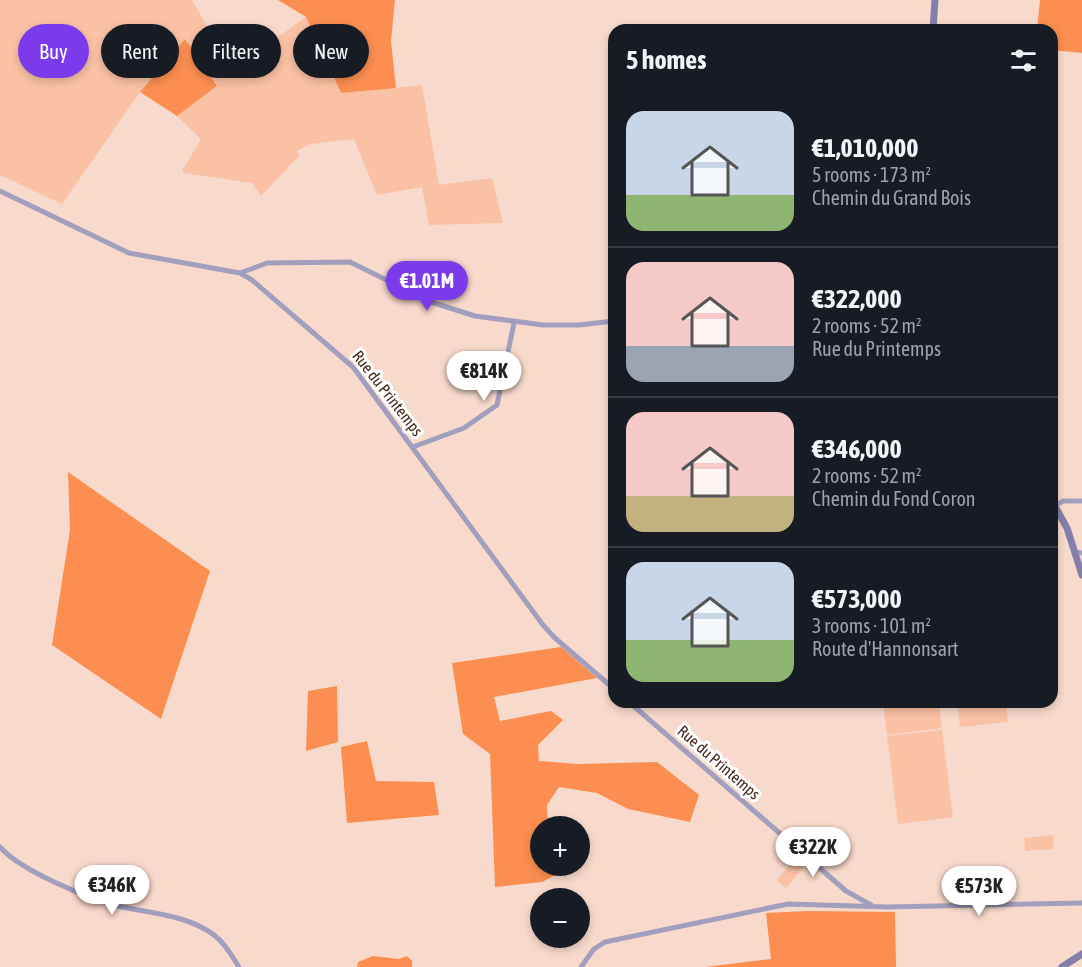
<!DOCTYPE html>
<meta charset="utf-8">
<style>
:root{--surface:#171b24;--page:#242831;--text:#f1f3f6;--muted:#9ea1a6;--line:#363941;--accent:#7c3aed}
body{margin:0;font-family:"Asap Condensed",sans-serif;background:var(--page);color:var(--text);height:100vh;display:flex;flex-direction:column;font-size:22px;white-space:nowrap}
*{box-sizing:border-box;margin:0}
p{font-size:20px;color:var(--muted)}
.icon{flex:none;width:33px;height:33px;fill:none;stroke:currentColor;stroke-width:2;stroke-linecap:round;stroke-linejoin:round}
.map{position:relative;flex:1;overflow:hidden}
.drawer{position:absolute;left:608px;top:24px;width:450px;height:684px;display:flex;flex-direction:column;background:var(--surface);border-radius:18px;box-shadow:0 3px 9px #0003}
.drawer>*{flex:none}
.hud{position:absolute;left:18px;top:24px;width:500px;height:54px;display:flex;gap:12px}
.buttons{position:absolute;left:530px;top:816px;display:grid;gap:12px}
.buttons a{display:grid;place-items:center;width:60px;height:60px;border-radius:50%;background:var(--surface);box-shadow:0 3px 9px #0003;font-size:30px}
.price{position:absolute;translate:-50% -51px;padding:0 14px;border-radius:21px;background:#fff;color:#222;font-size:20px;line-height:39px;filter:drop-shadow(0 2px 3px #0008)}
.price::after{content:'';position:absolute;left:50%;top:36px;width:18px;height:14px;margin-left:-9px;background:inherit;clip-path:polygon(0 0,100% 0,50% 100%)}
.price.selected{background:var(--accent);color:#fff}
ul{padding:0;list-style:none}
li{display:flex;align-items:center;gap:18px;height:150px;padding:0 18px}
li+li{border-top:2px solid var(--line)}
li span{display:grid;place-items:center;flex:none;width:168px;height:120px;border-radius:18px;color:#555}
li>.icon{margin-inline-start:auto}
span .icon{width:72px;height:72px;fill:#fffc;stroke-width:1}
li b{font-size:26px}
h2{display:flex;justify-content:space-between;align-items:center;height:72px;padding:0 18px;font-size:26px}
.tag{padding:0 21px;border-radius:27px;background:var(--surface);box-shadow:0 3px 9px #0003;font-size:21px;line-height:54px}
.tag.selected{background:var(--accent);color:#fff}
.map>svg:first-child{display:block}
</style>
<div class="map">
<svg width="1082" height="967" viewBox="0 0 1082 967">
<rect width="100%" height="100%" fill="#f8dacc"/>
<path fill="#fac1a4" d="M0 0H192L232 70 306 17 341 93 422 85 439 185 492 178 503 223 429 225 422 187 377 195 354 139 310 144 297 151 299 156 261 196 252 183 184 173 182 171 201 139 177 116 217 86 185 39 140 92 62 204 0 175Z
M883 702H939L942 728 887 735Z
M957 702H1006L1008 722 960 727Z
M942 730 953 817 898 824 887 736Z
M1053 835 1054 849 1025 851 1024 838Z
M794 860 803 868 786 888 777 880Z"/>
<path fill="#fb8e50" d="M278 0H395L391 41 396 88 341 93 306 17Z
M1040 0H1082V53L1052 50V30H1037Z
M185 39 217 86 177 116 140 92Z
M68 472 210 571 161 719 52 645 70 530Z
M561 647 597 678 494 697 500 721 551 711 563 720 538 745 539 761 578 764 657 762 699 795 690 822 628 809 597 793 559 787 547 805 548 826H540V866H566L568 869 542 882 495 887 490 754 463 734 452 663Z
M337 686 338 742 306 751 308 691Z
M367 741 376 781 434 782 439 815 347 823 341 747Z
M807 911 895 912 896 967H705L771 959 766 913Z
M373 956 399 959 407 956 412 961V967H357L358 962Z"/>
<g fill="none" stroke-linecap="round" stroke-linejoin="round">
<path stroke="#a19fbd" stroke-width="5" d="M0 191 129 253 240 273 252 280 353 367 543 625 555 638 614 689
M240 273 267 263 350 262 431 302 475 316 543 325H579L614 321
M413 447 464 428 497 405 514 323
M1055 506 1063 501H1082
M1076 552 1082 553
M629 702 846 891 871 905
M0 847C21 871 87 898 118 906 149 913 188 915 214 935 225 943 232 956 239 967
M581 967 594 949 605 942 788 904 888 907 1082 903"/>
<path stroke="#837faa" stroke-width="7" d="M933 30 935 0
M1052 501 1067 528 1082 575
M1062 967 1082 954"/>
</g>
<g text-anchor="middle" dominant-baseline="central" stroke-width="6" stroke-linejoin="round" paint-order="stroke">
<g font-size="16" fill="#45291b" stroke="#fff">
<text transform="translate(388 393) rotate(52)">Rue du Printemps</text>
<text transform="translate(719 762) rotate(41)">Rue du Printemps</text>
</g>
</g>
</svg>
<div class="buttons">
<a>+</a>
<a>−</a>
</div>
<b class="price selected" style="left:427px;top:312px">€1.01M</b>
<b class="price" style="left:484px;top:402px">€814K</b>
<b class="price" style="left:813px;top:878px">€322K</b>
<b class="price" style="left:112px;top:916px">€346K</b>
<b class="price" style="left:979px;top:917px">€573K</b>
<div class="hud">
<a class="tag selected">Buy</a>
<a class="tag">Rent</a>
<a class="tag">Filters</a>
<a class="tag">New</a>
</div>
<section class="drawer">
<h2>5 homes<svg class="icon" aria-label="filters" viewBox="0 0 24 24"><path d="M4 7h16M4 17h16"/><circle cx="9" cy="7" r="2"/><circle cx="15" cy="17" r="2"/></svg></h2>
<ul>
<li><span style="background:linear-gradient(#c9d6e8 70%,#8fb573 0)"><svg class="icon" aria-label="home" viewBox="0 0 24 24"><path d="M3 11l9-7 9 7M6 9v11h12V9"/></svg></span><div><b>€1,010,000</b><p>5 rooms · 173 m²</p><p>Chemin du Grand Bois</p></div></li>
<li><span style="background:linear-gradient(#f6c9c9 70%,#9aa5b1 0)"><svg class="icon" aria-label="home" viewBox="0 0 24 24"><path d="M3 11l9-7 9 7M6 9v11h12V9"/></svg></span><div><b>€322,000</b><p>2 rooms · 52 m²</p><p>Rue du Printemps</p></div></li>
<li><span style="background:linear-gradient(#f6c9c9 70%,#c2b280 0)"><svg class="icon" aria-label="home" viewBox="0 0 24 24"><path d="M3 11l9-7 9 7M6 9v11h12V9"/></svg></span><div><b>€346,000</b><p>2 rooms · 52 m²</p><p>Chemin du Fond Coron</p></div></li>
<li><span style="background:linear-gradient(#c9d6e8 65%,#8fb573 0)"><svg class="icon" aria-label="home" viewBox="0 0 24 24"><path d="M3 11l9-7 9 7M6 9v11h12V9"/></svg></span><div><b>€573,000</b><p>3 rooms · 101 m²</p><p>Route d'Hannonsart</p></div></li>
</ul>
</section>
</div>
